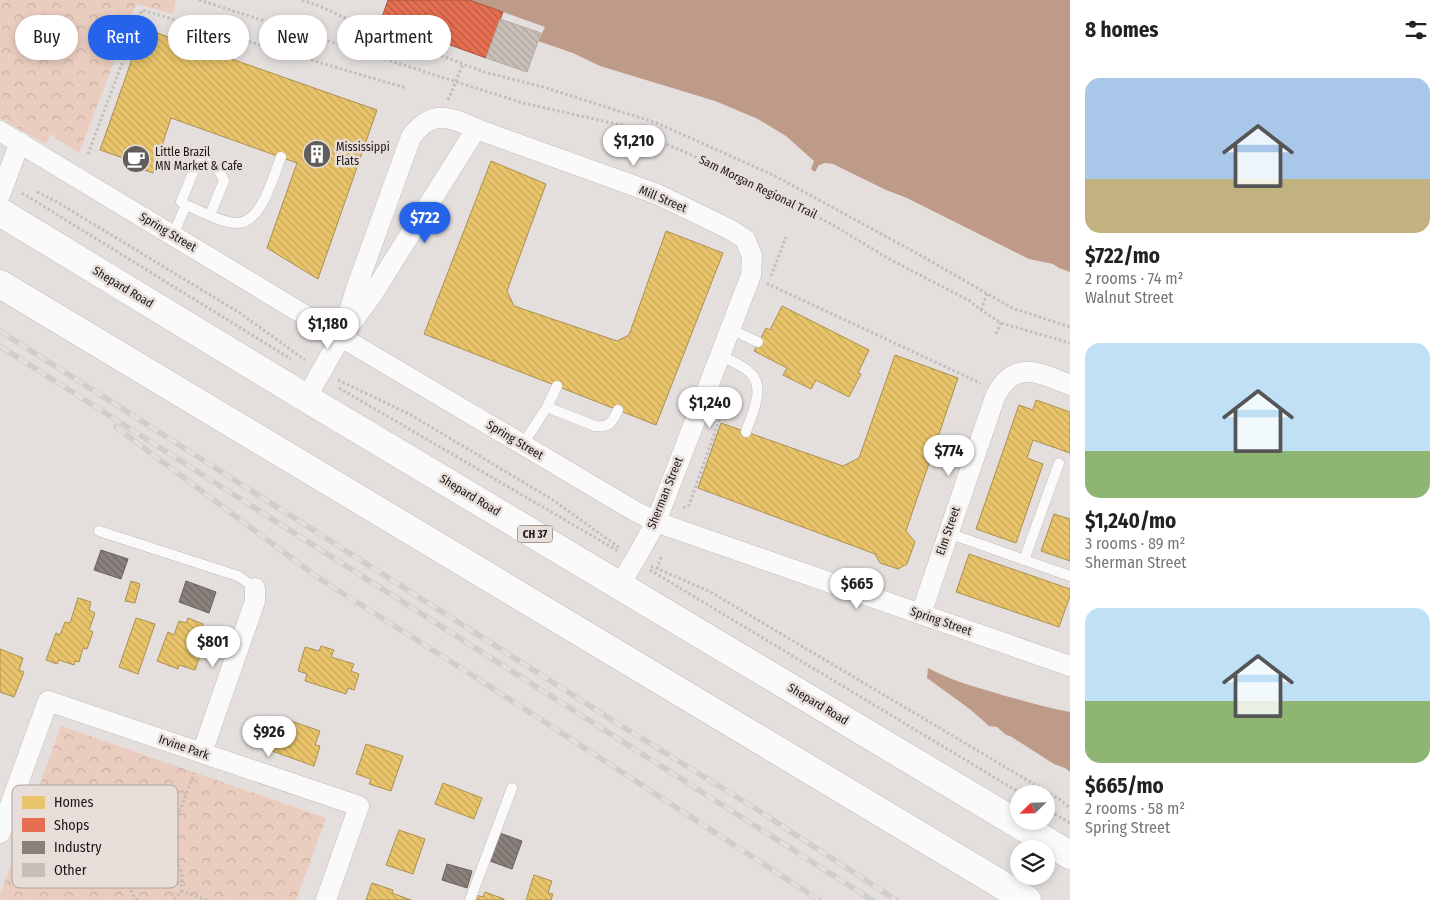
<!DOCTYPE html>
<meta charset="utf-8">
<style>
:root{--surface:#fff;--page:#f2f2f2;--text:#222;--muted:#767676;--accent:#2563eb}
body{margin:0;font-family:"Fira Sans Condensed",sans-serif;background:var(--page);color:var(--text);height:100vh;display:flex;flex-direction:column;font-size:19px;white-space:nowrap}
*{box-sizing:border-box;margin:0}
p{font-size:16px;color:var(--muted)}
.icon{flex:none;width:28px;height:28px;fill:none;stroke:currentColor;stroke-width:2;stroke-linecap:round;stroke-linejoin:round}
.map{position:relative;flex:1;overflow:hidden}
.sheet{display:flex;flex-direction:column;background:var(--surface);width:375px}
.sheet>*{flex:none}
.hud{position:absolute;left:15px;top:15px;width:475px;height:45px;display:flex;gap:10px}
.needle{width:32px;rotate:247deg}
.tools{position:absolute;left:1010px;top:785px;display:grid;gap:10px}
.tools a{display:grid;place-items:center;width:45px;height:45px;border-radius:50%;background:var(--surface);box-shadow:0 2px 8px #0003;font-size:25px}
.price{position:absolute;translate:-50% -42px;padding:0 11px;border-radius:18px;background:#fff;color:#222;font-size:16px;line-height:32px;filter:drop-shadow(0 1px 2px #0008)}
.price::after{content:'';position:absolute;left:50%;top:30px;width:15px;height:11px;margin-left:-8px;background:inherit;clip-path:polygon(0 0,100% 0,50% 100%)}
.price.active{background:var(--accent);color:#fff}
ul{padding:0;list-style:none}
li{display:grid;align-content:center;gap:10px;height:265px;padding:0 15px}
li span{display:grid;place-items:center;height:155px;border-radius:15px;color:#555}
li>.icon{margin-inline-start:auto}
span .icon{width:90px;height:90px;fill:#fffc;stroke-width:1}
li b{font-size:21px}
h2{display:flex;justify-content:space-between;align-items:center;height:60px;padding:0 15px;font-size:21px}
.tag{padding:0 18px;border-radius:22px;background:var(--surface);box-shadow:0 2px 8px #0003;font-size:18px;line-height:45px}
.tag.active{background:var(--accent);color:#fff}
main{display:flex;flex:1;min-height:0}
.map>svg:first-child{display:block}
</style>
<main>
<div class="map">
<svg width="1070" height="900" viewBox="0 0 1070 900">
<defs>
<pattern id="park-crowns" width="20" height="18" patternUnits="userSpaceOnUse" patternTransform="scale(1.25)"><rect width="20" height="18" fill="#eacdbf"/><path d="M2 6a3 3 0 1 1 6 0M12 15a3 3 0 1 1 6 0" fill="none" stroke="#c8afa3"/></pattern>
<pattern id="homes-back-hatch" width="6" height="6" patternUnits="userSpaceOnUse" patternTransform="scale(1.25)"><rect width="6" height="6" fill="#e9c46a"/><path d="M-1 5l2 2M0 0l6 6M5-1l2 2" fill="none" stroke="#c7a85b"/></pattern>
<pattern id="shops-back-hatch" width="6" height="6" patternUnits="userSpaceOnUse" patternTransform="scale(1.25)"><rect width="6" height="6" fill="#e76f51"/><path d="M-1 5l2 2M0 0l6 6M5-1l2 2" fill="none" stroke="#ba5a42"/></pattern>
<pattern id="industry-back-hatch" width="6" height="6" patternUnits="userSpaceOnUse" patternTransform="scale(1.25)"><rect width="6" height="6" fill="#8a817c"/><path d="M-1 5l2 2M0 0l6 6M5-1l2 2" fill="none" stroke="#706965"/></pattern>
<pattern id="building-back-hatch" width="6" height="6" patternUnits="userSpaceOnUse" patternTransform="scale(1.25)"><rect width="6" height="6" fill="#cabeb8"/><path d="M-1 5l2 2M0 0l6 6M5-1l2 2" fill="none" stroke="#ada39d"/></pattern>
</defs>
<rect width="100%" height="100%" fill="#e4dfdc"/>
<path fill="url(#park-crowns)" d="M0 0H176L173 14 136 4 79 153 50 134 46 144 0 118Z
M61 726 326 818 296 900H0V895Z"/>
<path fill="#be9a88" d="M469 0H1070V272L1059 268 1053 264 1029 259 907 198 886 190 833 164 825 163 819 165 815 172 811 169 814 161 786 136 758 119 715 101 600 66 573 53 538 41 545 27Z
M928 668C952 681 976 687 1002 695 1025 701 1047 708 1070 712V772L1065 768 1054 764 1010 736 1006 735 997 727 989 726 971 710 927 678Z"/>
<path fill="url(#homes-back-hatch)" stroke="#ab9051" d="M143 28 377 110 318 279 267 248 297 163 171 118 153 173 124 163 126 159 100 150Z
M491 161 546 184 507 291 514 306 617 341 629 335 666 231 723 253 656 425 424 334Z
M782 306 869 350 858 373 861 374 849 397 816 380 811 389 783 375 787 368 754 351 766 328 770 330Z
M895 355 958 378 906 531 915 542 907 564 898 569 880 563 875 554 698 488 721 423 843 466 859 458Z
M1036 400 1070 412V453L1033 440 1027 458 1043 464 1016 543 976 529 1019 405 1033 410Z
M1054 514 1070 519V561L1041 551Z
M969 554 1070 589V596L1059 627 956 592Z
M131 581 140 584 135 603 125 601Z
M78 598 91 602 89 610 95 613 89 630 93 632 87 649 83 648 79 662 75 661 74 665 59 660 57 664 46 660 56 633 60 635 65 622 70 623Z
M136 618 155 624 138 674 119 667Z
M188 618 203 624 202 628 209 631 195 670 179 665 178 669 157 661 168 632 174 635 179 621 186 623Z
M321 646 334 650 331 657 354 664 351 671 359 674 354 690 348 688 346 694 305 681 307 674 298 671 305 647 319 651Z
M0 649 23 658 19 670 24 672 14 697 0 692Z
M277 716 320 731 315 745 320 746 314 766 272 751 273 746 268 744 271 734 266 732 269 724 274 726Z
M366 744 403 756 391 791 369 784 371 779 356 774Z
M443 783 482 798 474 819 435 804Z
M399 830 425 839 413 874 386 865Z
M534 875 552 881 548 893 553 894 551 900H526Z
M372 883 393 890 392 893 411 900H366Z
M485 892 504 899V900H474L476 895 483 897Z"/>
<path fill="url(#shops-back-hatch)" stroke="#aa553f" d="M388 0H469L503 12 486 58 381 20Z"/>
<path fill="url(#industry-back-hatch)" stroke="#68615d" d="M101 550 128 559 121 579 94 570Z
M186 581 216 592 209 613 179 602Z
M497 832 522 841 512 869 487 860Z
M447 864 472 871 467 888 442 880Z"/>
<path fill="url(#building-back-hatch)" stroke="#b1adab" d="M500 19 541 33 527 72 486 58Z"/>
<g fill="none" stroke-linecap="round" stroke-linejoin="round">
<defs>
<path id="service" d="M186 205 181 202 199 158C212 164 219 167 224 181L210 215
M173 235 186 205C200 211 224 224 238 223 263 221 273 176 281 157
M730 329 758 342
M720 355C729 360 739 364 747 370 768 385 752 413 746 432
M547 407 595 426C610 428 612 422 618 410
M523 444 547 407 557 386
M99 531 238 576 255 588
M948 533 1070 576
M1024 560 1059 463
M470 900 512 788"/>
<path id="minor" d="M0 131 341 337 633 510 656 522 1070 666
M0 195 20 142
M341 337 357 286 411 137C435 105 454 120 485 132L657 194 729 229 745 239 752 256 751 275 656 522 636 558 620 585
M306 398 341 337 372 295 476 129
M921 614 995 397C1014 358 1039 373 1070 385
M202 753 255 601V588
M0 833 48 701 359 806 326 900"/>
<path id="trunk" d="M0 212 306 398 1070 855
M0 284 1027 900"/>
</defs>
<use href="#service" stroke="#c1bdba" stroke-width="11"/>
<use href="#minor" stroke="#c1bdba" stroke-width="21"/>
<use href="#trunk" stroke="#c1bdba" stroke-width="29"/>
<path stroke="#c1bfbe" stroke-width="3" stroke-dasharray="2.5 2.5" stroke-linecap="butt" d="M199 0 523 103 621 125 687 153 784 198 838 228 891 260 970 301 981 310 1001 323 1070 343
M302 0 317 5 354 22 484 72 543 87 657 123 773 175 920 255 1012 308 1070 327
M448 100 463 64
M88 154 142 10 406 88
M37 192 57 202 240 313 305 360
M22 193 291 359
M771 276 786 237
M767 285 768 284 978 382 980 384
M981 310 987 294
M996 334 1001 323
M338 380 411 415 553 500 620 548
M339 388 618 551
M683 508 689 505 725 404
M651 566 709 591 1059 799 1070 808
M657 569 661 557
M650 570 1022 794
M1046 809 1070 823
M19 836 129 874
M164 854 194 773
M181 891 207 900
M138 900C131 895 129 888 129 879 130 844 186 847 182 883 181 886 182 889 181 891 180 894 175 898 173 900"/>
<use href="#service" stroke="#fbfafa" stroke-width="10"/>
<use href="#minor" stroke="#fbfafa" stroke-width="20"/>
<use href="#trunk" stroke="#fbfafa" stroke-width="28"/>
<defs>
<path id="rail" d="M0 331 620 725 753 807 896 900
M0 346 872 900
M116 427 317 577 472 675 819 900"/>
</defs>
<use href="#rail" stroke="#d0cecd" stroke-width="5.5"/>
<use href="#rail" stroke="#e7ded9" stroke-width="4" stroke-dasharray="11" stroke-linecap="butt"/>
</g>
<defs>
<symbol id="building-disc" viewBox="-11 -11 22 22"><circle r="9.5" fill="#615d5b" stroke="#e7ded9"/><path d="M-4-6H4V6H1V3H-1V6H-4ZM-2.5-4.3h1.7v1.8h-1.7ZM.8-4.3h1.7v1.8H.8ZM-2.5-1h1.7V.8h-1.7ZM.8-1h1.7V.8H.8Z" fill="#fff"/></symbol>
<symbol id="cafe-disc" viewBox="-11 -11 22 22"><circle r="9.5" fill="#615d5b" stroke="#e7ded9"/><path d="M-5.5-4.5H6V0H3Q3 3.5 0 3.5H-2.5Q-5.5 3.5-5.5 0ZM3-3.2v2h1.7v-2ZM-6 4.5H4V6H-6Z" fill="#fff"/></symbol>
</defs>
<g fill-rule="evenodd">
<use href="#building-disc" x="301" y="138" width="32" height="32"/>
<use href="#cafe-disc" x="120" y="143" width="32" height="32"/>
</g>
<g text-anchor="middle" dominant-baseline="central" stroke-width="5" stroke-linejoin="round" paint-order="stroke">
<rect fill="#e7ded9" stroke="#585350" stroke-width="1" x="517.5" y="525.5" width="35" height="17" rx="4"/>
<g font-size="11" font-weight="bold" fill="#1a1716">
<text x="535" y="534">CH 37</text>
</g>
<g font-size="12" fill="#1a1716" stroke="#e7ded9" text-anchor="start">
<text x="336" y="147">Mississippi<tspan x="336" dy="14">Flats</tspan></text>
<text x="155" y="152">Little Brazil<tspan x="155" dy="14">MN Market &amp; Cafe</tspan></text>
</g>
<g font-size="12" fill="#1a1716" stroke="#e7ded9">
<text transform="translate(758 187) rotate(26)">Sam Morgan Regional Trail</text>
<text transform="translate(663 199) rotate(23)">Mill Street</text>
<text transform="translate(168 232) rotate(31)">Spring Street</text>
<text transform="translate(123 287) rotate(31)">Shepard Road</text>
<text transform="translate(515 440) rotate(31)">Spring Street</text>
<text transform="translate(665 493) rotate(-68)">Sherman Street</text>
<text transform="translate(470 495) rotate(31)">Shepard Road</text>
<text transform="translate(948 531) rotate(-71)">Elm Street</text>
<text transform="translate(941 621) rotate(19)">Spring Street</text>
<text transform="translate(818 704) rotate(31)">Shepard Road</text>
<text transform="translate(184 747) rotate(19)">Irvine Park</text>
</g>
</g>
<rect x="12" y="785" width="166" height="103" rx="8" fill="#e7ded9" stroke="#aaa29e" stroke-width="1"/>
<rect x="22" y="796" width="23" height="13" fill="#e9c46a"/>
<rect x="22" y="818" width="23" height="14" fill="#e76f51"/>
<rect x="22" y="841" width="23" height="13" fill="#8a817c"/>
<rect x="22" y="863" width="23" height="14" fill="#cabeb8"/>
<g font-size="14" fill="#1a1716">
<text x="54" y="807">Homes</text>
<text x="54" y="830">Shops</text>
<text x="54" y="852">Industry</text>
<text x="54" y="875">Other</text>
</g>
</svg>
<div class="tools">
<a><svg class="needle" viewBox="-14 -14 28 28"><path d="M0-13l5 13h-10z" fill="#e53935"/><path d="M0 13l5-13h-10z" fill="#767676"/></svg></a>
<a><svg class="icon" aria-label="layers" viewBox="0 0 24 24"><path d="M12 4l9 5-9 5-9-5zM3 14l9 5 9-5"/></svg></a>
</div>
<b class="price" style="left:634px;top:167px">$1,210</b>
<b class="price active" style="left:425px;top:244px">$722</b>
<b class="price" style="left:328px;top:350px">$1,180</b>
<b class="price" style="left:710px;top:429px">$1,240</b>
<b class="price" style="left:949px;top:477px">$774</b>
<b class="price" style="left:857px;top:610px">$665</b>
<b class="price" style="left:213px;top:668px">$801</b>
<b class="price" style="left:269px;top:758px">$926</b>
<div class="hud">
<a class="tag">Buy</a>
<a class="tag active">Rent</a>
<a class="tag">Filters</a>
<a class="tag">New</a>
<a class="tag">Apartment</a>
</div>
</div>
<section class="sheet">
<h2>8 homes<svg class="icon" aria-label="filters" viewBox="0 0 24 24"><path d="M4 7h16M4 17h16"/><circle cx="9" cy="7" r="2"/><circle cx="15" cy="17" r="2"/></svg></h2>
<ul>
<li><span style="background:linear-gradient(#a9c7e8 65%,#c2b280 0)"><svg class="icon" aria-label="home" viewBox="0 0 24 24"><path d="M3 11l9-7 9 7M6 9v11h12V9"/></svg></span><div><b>$722/mo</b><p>2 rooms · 74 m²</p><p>Walnut Street</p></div></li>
<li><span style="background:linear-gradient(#bfe0f5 70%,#8fb573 0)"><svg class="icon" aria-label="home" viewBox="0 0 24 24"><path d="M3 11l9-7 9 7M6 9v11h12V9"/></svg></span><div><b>$1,240/mo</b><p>3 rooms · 89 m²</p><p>Sherman Street</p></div></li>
<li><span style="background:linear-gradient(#bfe0f5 60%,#8fb573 0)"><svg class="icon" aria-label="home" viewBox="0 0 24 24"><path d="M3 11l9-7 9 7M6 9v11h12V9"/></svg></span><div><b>$665/mo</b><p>2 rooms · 58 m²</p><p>Spring Street</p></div></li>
</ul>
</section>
</main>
